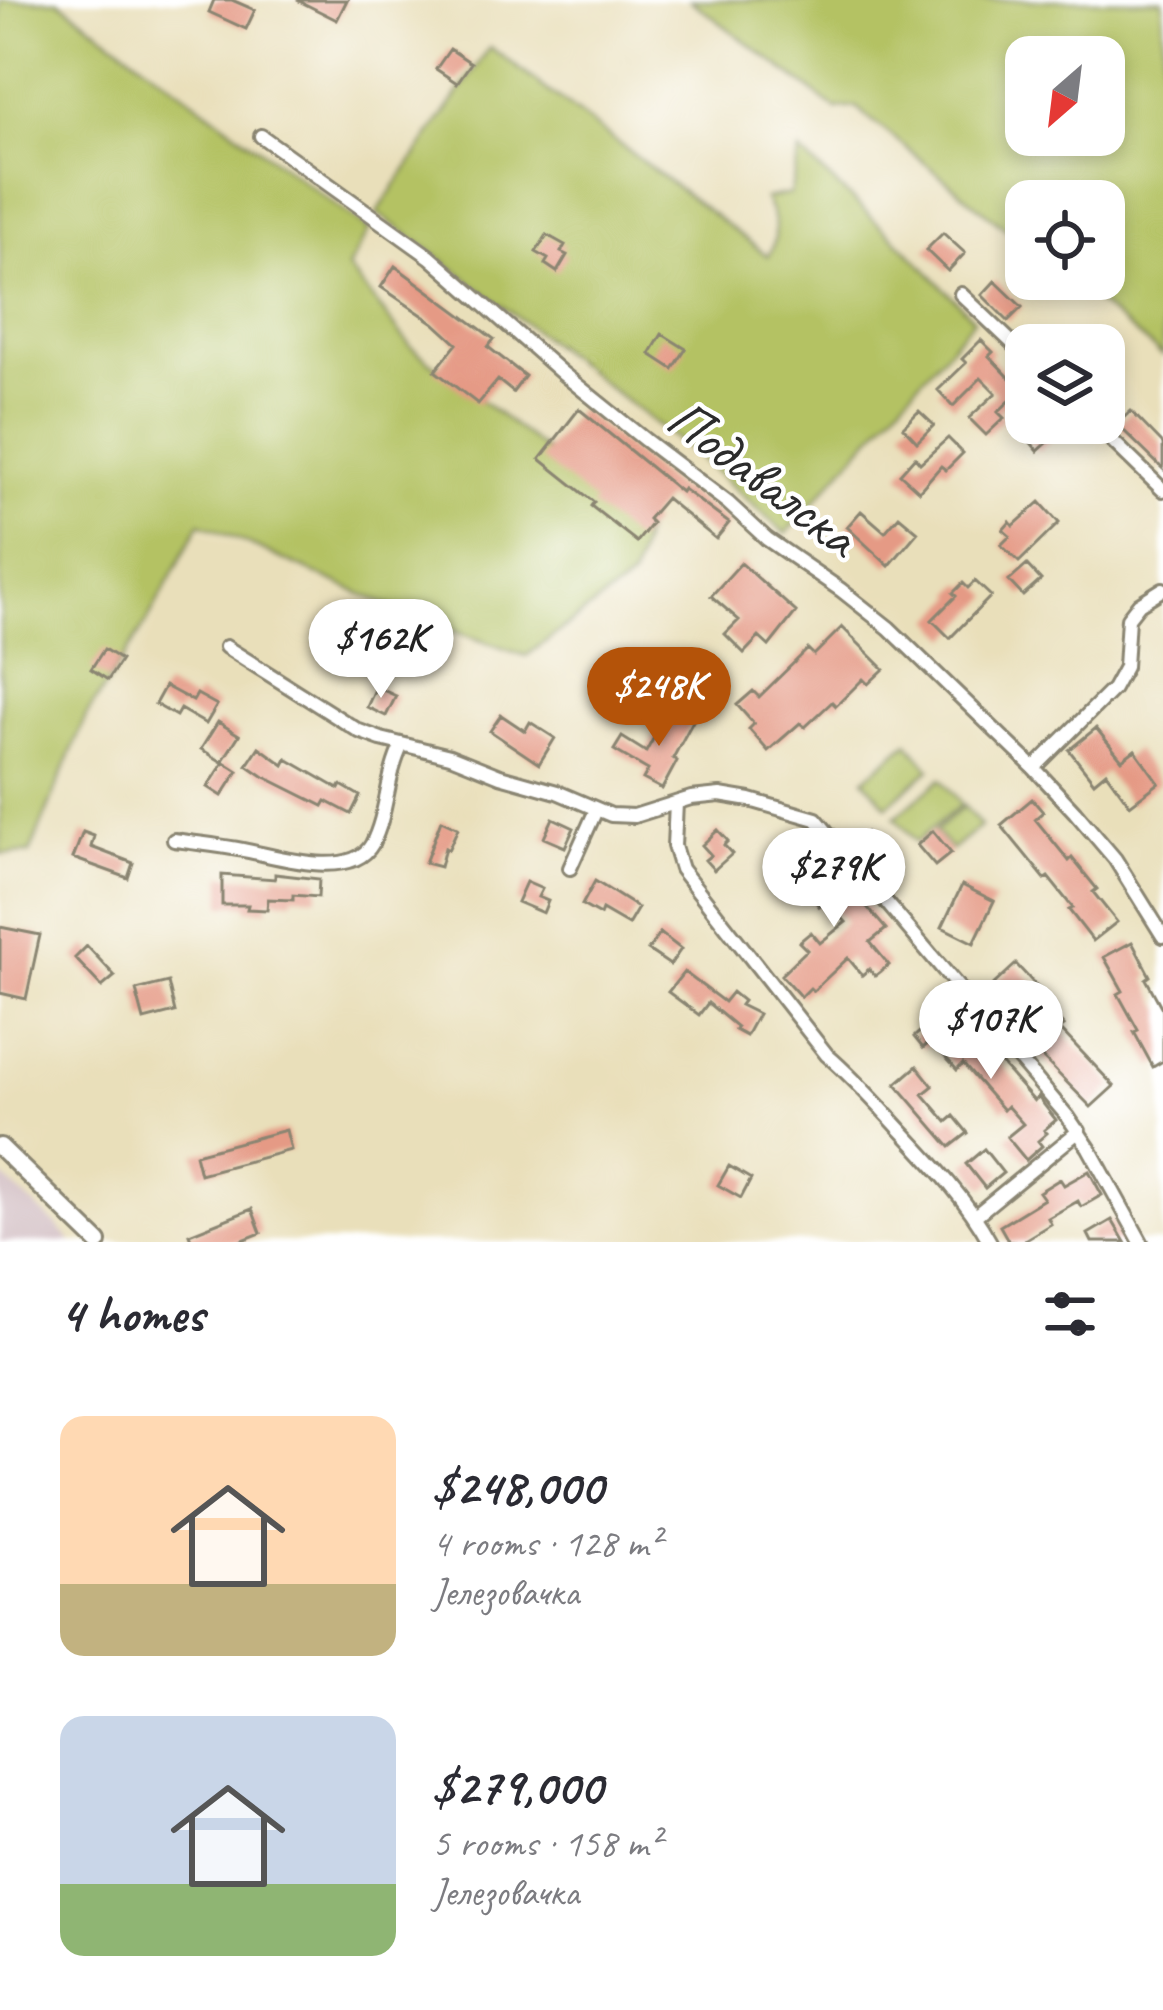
<!DOCTYPE html>
<meta charset="utf-8">
<style>
:root{--surface:#fff;--page:#f7f7f7;--text:#2b2b33;--muted:#7c7c81;--accent:#b45309}
body{margin:0;font-family:Caveat,sans-serif;background:var(--page);color:var(--text);height:100vh;display:flex;flex-direction:column;font-size:45px;white-space:nowrap}
*{box-sizing:border-box;margin:0}
p{font-size:39px;color:var(--muted)}
.icon{flex:none;width:66px;height:66px;fill:none;stroke:currentColor;stroke-width:2;stroke-linecap:round;stroke-linejoin:round}
.map{position:relative;height:1242px;overflow:hidden}
.panel{display:flex;flex-direction:column;background:var(--surface);flex:1}
.panel>*{flex:none}
.needle{width:78px;rotate:208deg}
.fabs{position:absolute;left:1005px;top:36px;display:grid;gap:24px}
.fabs a{display:grid;place-items:center;width:120px;height:120px;border-radius:24px;background:var(--surface);box-shadow:0 6px 18px #0003;font-size:60px}
.price{position:absolute;translate:-50% -102px;padding:0 27px;border-radius:42px;background:#fff;color:#222;font-size:39px;line-height:78px;filter:drop-shadow(0 3px 6px #0008)}
.price::after{content:'';position:absolute;left:50%;top:72px;width:36px;height:27px;margin-left:-18px;background:inherit;clip-path:polygon(0 0,100% 0,50% 100%)}
.price.selected{background:var(--accent);color:#fff}
ul{padding:0;list-style:none}
li{display:flex;align-items:center;gap:36px;height:300px;padding:0 60px}
li span{display:grid;place-items:center;flex:none;width:336px;height:240px;border-radius:24px;color:#555}
li>.icon{margin-inline-start:auto}
span .icon{width:144px;height:144px;fill:#fffc;stroke-width:1}
li b{font-size:51px}
h2{display:flex;justify-content:space-between;align-items:center;height:144px;padding:0 60px;font-size:51px}
.map>svg:first-child{display:block}
</style>
<div class="map">
<svg width="1163" height="1242" viewBox="0 0 1163 1242">
<rect width="100%" height="100%" fill="#fff"/>
<filter id="ink" filterUnits="userSpaceOnUse"><feTurbulence type="fractalNoise" baseFrequency=".00833" numOctaves="2"/><feDisplacementMap in="SourceGraphic" scale="24" xChannelSelector="R" yChannelSelector="G"/><feConvolveMatrix kernelMatrix="1 2 1 2 8 2 1 2 1" color-interpolation-filters="sRGB"/></filter>
<filter id="wash" filterUnits="userSpaceOnUse"><feTurbulence type="fractalNoise" baseFrequency=".004" numOctaves="4" result="noise"/><feDisplacementMap in="SourceGraphic" scale="48" xChannelSelector="R" yChannelSelector="G"/><feGaussianBlur stdDeviation="2.7" result="paint"/><feColorMatrix in="noise" values="0 0 0 0 0 0 0 0 0 0 0 0 0 0 0 0 0 1.4 0 .05"/><feComposite in="paint" operator="in"/></filter>
<g filter="url(#wash)">
<rect width="100%" height="100%" fill="#e9dfba"/>
<path fill="#d2bec3" d="M0 1174 57 1226 72 1242H0Z"/>
<path fill="#b4c264" stroke="#707648" stroke-width="3" fill-rule="evenodd" d="M0 0H58L369 230 348 268 411 347 646 527 632 578 526 656 419 619 200 523 147 622 86 716 30 853 0 854Z
M690 0H1163V356L1067 279H1104V201H1026V245L856 107 836 109ZM1104 57V135H1026V57Z
M490 47 768 256C780 235 776 220 765 199L790 194 800 152 901 244 974 319 786 534 694 453 423 245 377 213Z
M908 742 930 769 887 806 864 779Z
M941 779 962 804 916 842 895 817Z
M964 806 981 826 952 850 935 831Z"/>
<g id="blocks">
<path fill="#e59a85" d="M214 0H232L255 10 246 29 209 12Z
M297 0H347L337 20Z
M450 49 471 63 457 83 436 69Z
M943 233 965 253 948 271 926 250Z
M547 235 565 245 561 252 567 255 557 272 545 264 548 259 536 252Z
M395 266 494 339 488 347 525 376 513 392 498 380 478 404 435 371 457 344 434 323 381 287Z
M995 281 1022 307 1008 321 982 295Z
M662 334 686 349 673 369 650 354Z
M981 340 993 352 989 356 1010 378 1014 374 1025 386 998 412 1004 418 986 435 969 418 996 393 981 378 953 406 938 390 966 363 962 359Z
M579 409 681 492 683 489 729 523 716 539 666 498 648 519 652 523 637 542 591 506 594 502 540 459Z
M919 411 934 425 917 442 903 427Z
M1131 411 1163 444V469L1117 424Z
M1030 423H1043L1055 436 1038 451 1021 431Z
M948 438 963 453 946 470 941 466 919 491 900 474 915 457 920 463Z
M1040 502 1059 523 1019 562 1001 545 1010 536 1003 530 1010 522 1013 526Z
M861 511 885 532 899 516 918 532 889 566 847 527Z
M741 563 796 612 769 646 759 637 744 653 725 634 739 620 711 596Z
M1027 565 1041 580 1023 596 1009 581Z
M975 581 991 596 950 638 932 620 956 596 953 593 963 583 968 588Z
M842 627 884 669 868 684 863 679 836 706 832 702 805 727 800 723 768 751 749 729 754 724 737 705 753 691 759 697 808 649 814 655Z
M104 649 121 660 108 680 91 669Z
M165 686 193 701 197 694 217 705 206 724 180 709 176 716 155 704Z
M376 687 396 696 386 716 367 707Z
M670 708 693 721 673 758 677 761 662 789 643 779 648 770 614 750 622 737 646 752Z
M501 715 525 731 530 722 555 738 539 764 490 731Z
M218 722 239 735 222 762 201 749Z
M1096 728 1122 760 1135 750 1159 783 1130 805 1106 772 1094 782 1069 750Z
M259 747 284 765 287 759 339 789 341 785 360 796 351 814 326 801 323 806 263 776 247 765Z
M224 762 238 771 222 796 208 787Z
M1032 799 1043 812 1035 819 1069 861 1072 858 1097 889 1093 892 1117 922 1093 941 1069 910 1073 908 1048 877 1045 879 1001 825Z
M553 818 574 828 565 847 544 838Z
M441 820 458 828 448 850 445 848 440 867 425 863Z
M718 830 728 841 724 845 732 854 714 870 705 860 711 855 702 845Z
M933 831 951 853 935 866 917 845Z
M83 832 94 836 91 847 133 863 128 878 73 858Z
M866 832 883 851 868 864 851 844Z
M810 843 824 859 819 864 843 893 850 887 886 929 870 942 889 965 875 976 869 969 862 975 848 958 813 991 810 988 801 997 781 975 807 950 799 942 811 932 820 943 846 922 826 900 819 906 805 888 808 885 788 862Z
M275 874 319 879 318 897 293 895V900L268 899 267 910 247 909 248 905H222V875L275 879Z
M595 881 638 908 628 925 602 910 600 915 582 905Z
M526 882 542 889 538 897 548 901 543 913 517 902Z
M962 885 994 901 974 943 942 927Z
M0 927 40 935 26 999 0 993Z
M660 933 681 949 670 965 648 950Z
M1132 942 1150 976 1146 979 1163 1010V1061L1153 1067 1134 1032 1138 1030 1118 994 1123 991 1104 957Z
M87 946 115 976 102 987 75 958Z
M1016 964 1043 993 1038 997 1064 1026 1060 1029 1114 1086 1091 1107 1036 1051 1041 1047 1014 1018 1018 1015 992 986Z
M684 972 724 1002 732 992 743 1001 740 1005 758 1014 746 1036 735 1030 737 1027 708 1003 699 1015 668 992Z
M168 982 175 1012 144 1020 136 990Z
M943 1011 983 1055 989 1050 1034 1101 1038 1097 1056 1120 1044 1130 1047 1133 1038 1141 1042 1146 1026 1160 1007 1137 1023 1124 1007 1106 1003 1110 963 1064 957 1070 931 1041 923 1048 914 1037Z
M917 1066 933 1086 923 1094 947 1122 954 1116 968 1133 950 1147 896 1084Z
M286 1130 291 1150 200 1174 195 1154Z
M984 1149 1003 1173 985 1188 966 1164Z
M729 1166 751 1179 741 1198 718 1185Z
M1089 1171 1102 1195 1081 1207 1078 1201 1048 1218 1051 1224 1026 1239 1028 1242H1009L1000 1226 1044 1199 1039 1192 1060 1179 1064 1185Z
M252 1209 261 1233 238 1242H192L189 1234Z
M1112 1220 1125 1242H1092L1088 1234Z"/>
</g>
</g>
<g filter="url(#ink)">
<use href="#blocks" fill-opacity="0" stroke="#8a8572" stroke-width="3"/>
<g fill="none" stroke-linecap="round" stroke-linejoin="round">
<defs>
<path id="minor" d="M261 136 430 257 562 373 645 440 728 503 767 539 841 590 889 628 1034 768 1075 812 1115 859 1163 936
M961 294 1026 356
M1094 423 1163 490
M226 647 359 731 381 739 450 756 500 776 557 792 611 815 634 816 691 798 720 795 750 800 816 819 1068 1117 1089 1148 1141 1242
M1034 768 1113 689 1125 667 1128 618 1139 604 1163 589
M676 803 674 846 681 869 827 1055C854 1078 877 1104 901 1130 934 1165 967 1200 990 1242
M174 840C198 843 224 846 248 851 279 857 352 880 372 844 388 813 386 776 402 745
M570 868 596 810
M975 1216 1079 1131"/>
<path id="secondary" d="M0 1147 98 1242"/>
</defs>
<use href="#minor" stroke="#8a8572" stroke-width="18"/>
<use href="#secondary" stroke="#8a8572" stroke-width="22"/>
<use href="#minor" stroke="#fff" stroke-width="12"/>
<use href="#secondary" stroke="#fff" stroke-width="16"/>
</g>
</g>
<g text-anchor="middle" dominant-baseline="central" stroke-width="9" stroke-linejoin="round" paint-order="stroke">
<g font-size="57" fill="#2b2b2b" stroke="#fff">
<text transform="translate(763 477) rotate(37)">Подавалска</text>
</g>
</g>
</svg>
<div class="fabs">
<a><svg class="needle" viewBox="-14 -14 28 28"><path d="M0-13l5 13h-10z" fill="#e53935"/><path d="M0 13l5-13h-10z" fill="#7c7c81"/></svg></a>
<a><svg class="icon" aria-label="locate" viewBox="0 0 24 24"><circle cx="12" cy="12" r="6"/><path d="M12 2v4M12 18v4M2 12h4M18 12h4"/></svg></a>
<a><svg class="icon" aria-label="layers" viewBox="0 0 24 24"><path d="M12 4l9 5-9 5-9-5zM3 14l9 5 9-5"/></svg></a>
</div>
<b class="price" style="left:381px;top:701px">$162K</b>
<b class="price selected" style="left:659px;top:749px">$248K</b>
<b class="price" style="left:834px;top:930px">$279K</b>
<b class="price" style="left:991px;top:1082px">$107K</b>
</div>
<section class="panel">
<h2>4 homes<svg class="icon" aria-label="filters" viewBox="0 0 24 24"><path d="M4 7h16M4 17h16"/><circle cx="9" cy="7" r="2"/><circle cx="15" cy="17" r="2"/></svg></h2>
<ul>
<li><span style="background:linear-gradient(#ffd9b3 70%,#c2b280 0)"><svg class="icon" aria-label="home" viewBox="0 0 24 24"><path d="M3 11l9-7 9 7M6 9v11h12V9"/></svg></span><div><b>$248,000</b><p>4 rooms · 128 m²</p><p>Јелезовачка</p></div></li>
<li><span style="background:linear-gradient(#c9d6e8 70%,#8fb573 0)"><svg class="icon" aria-label="home" viewBox="0 0 24 24"><path d="M3 11l9-7 9 7M6 9v11h12V9"/></svg></span><div><b>$279,000</b><p>5 rooms · 158 m²</p><p>Јелезовачка</p></div></li>
</ul>
</section>
